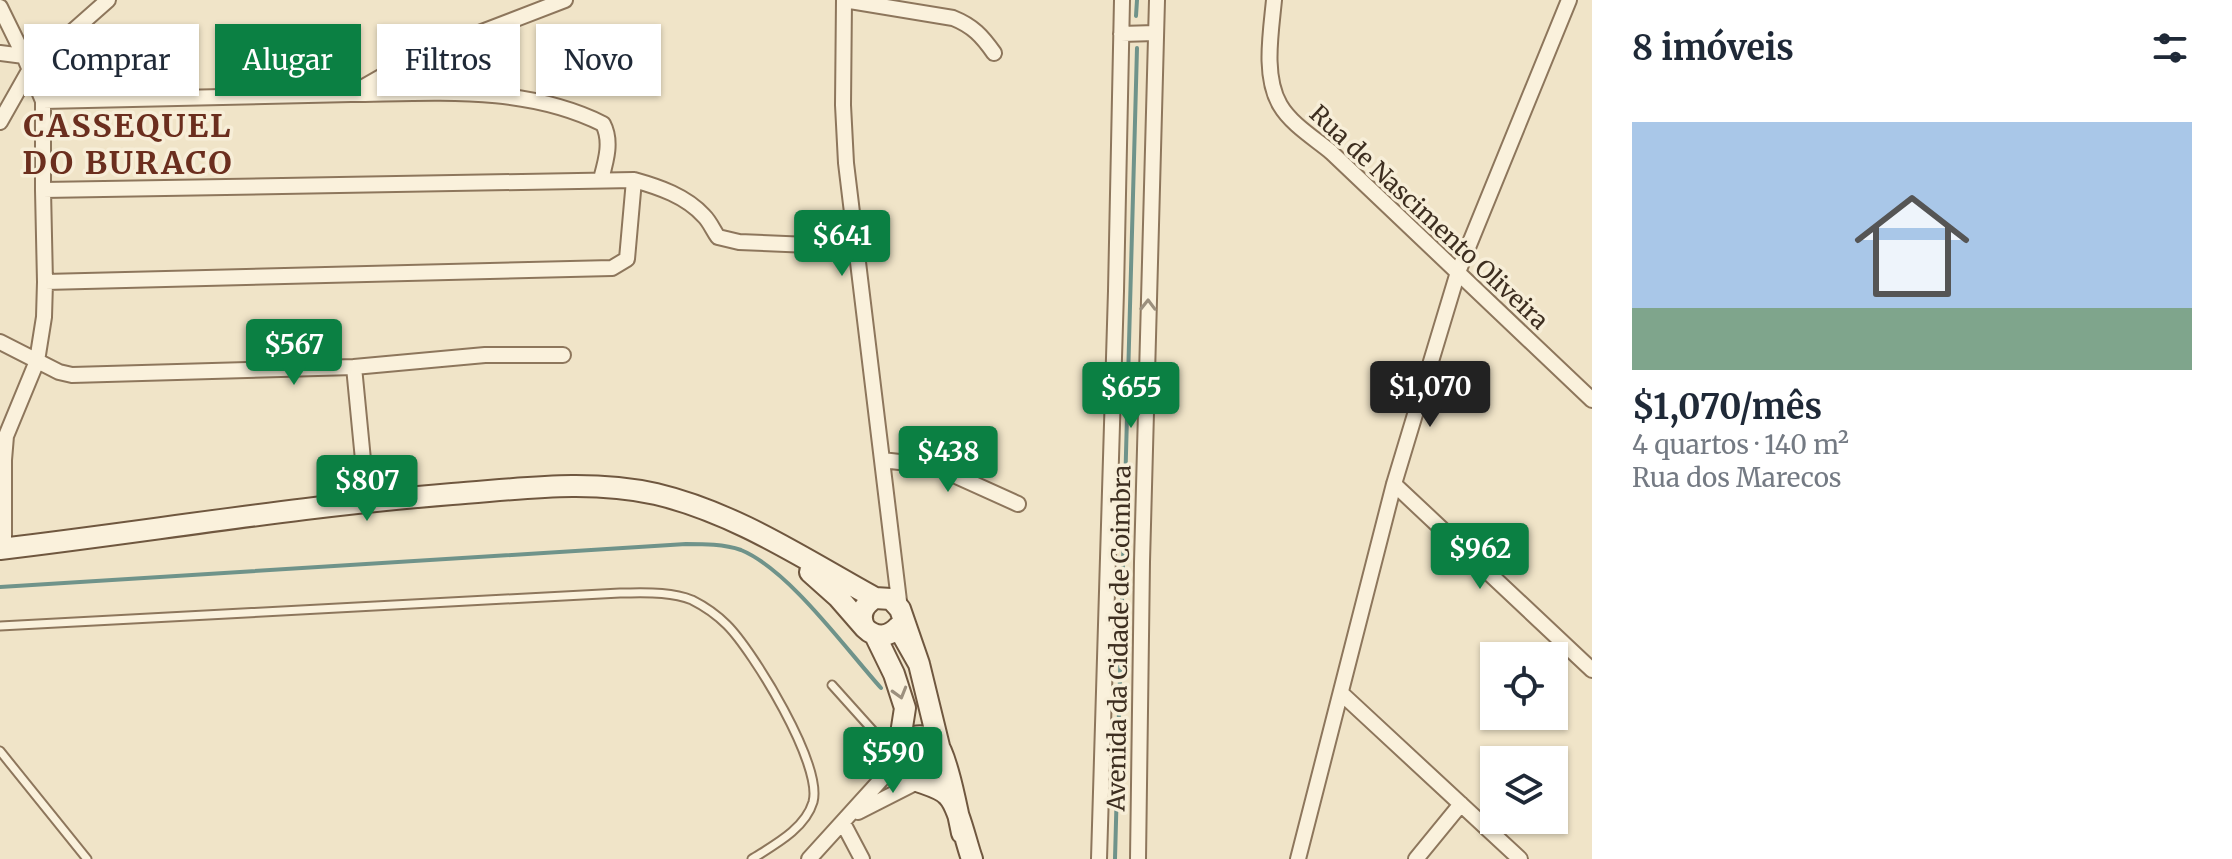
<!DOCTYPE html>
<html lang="pt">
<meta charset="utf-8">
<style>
:root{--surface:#fff;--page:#f2f2f3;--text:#1f2937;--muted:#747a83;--accent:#0b8043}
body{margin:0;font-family:Merriweather,serif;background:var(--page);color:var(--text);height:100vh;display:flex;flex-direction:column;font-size:30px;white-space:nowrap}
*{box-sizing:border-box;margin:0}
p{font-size:26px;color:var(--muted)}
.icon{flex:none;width:44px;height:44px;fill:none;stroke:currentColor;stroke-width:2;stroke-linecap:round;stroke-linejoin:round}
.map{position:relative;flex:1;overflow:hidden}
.sheet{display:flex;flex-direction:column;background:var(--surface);width:640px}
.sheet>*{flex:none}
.banner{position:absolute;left:24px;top:24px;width:760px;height:72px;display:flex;gap:16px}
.tools{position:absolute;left:1480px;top:642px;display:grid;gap:16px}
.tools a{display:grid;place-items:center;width:88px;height:88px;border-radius:0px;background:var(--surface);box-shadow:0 2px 6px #0004;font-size:40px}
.price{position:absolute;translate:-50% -68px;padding:0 18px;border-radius:8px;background:var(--accent);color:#fff;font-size:26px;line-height:52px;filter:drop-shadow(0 2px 4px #0008)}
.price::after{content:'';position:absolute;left:50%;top:48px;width:24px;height:18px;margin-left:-12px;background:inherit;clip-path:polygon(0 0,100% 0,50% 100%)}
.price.on{background:#222;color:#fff}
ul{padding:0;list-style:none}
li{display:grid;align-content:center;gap:16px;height:424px;padding:0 40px}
li span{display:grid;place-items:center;height:248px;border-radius:0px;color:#555}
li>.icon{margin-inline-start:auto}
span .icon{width:144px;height:144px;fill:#fffc;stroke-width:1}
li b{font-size:34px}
h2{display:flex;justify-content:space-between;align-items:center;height:96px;padding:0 40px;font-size:34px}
.chip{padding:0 28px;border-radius:0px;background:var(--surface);box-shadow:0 2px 6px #0004;font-size:28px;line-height:72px}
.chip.on{background:var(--accent);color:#fff}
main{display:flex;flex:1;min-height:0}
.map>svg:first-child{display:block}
</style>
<main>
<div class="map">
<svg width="1592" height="859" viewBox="0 0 1592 859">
<rect width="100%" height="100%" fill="#f0e4c8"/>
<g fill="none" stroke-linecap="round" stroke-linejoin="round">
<path stroke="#6f938a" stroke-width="4" d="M1136 16 1137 0
M0 587 686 544C704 544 724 544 741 550 789 570 845 648 881 688
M1115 859 1137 48"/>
<defs>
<path id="lane" d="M0 626 620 593C643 593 670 591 692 600 704 606 717 615 727 625 753 651 823 765 813 802 805 829 774 845 752 859
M832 685 876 734 897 745
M0 751 87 859"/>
<path id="street" d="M1274 0C1271 32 1263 76 1280 105 1291 124 1314 138 1331 152L1592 400
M0 7 24 56
M1121 34 1155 33
M0 53 24 56 43 101
M351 94C436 93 525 85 603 124 612 141 606 161 601 179
M0 122 30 69 108 0
M43 190V101L351 94 414 58 565 0
M45 282 43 190 634 180C659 187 686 196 704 216 710 222 713 230 718 237L739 242 857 247
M0 342 59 372 72 375 354 367 485 355H563
M354 367 367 501
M882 460 934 466 1018 504
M1394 484 1592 670
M4 549V460L6 436 37 361 44 317 45 282 612 268 627 259 634 180
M900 609 846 163 843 105 844 0 953 18C973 26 982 36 994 53
M1341 693 1520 859
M858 812 917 782
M843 823 862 859
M809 859 897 762
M1099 859 1116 291 1122 0
M1138 859 1142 562 1157 0
M1298 859 1394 484 1458 272 1569 0
M1416 859 1461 804"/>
<path id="secondary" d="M0 549C151 531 300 506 452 494 522 489 587 479 656 494 736 513 804 559 875 598
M810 572 838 597 865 628C875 638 888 638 898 627L919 664 900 609 891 599 875 598C863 605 858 616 865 628
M875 635 894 674 905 708 898 753
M919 664 939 746
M962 833C958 814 947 756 937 744 931 738 923 735 914 737 909 739 903 743 900 748 881 783 934 779 948 796 959 807 966 843 972 859"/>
</defs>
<use href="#lane" stroke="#8d765c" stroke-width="11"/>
<use href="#street" stroke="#8d765c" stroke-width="18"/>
<use href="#secondary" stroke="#6f573f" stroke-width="24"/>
<use href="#lane" stroke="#faf1dc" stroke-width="7"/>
<use href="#street" stroke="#faf1dc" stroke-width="14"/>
<use href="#secondary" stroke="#faf1dc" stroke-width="20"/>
</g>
<defs><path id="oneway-chevron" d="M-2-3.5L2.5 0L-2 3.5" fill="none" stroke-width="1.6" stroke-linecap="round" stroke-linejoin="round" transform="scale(2)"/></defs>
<g stroke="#9c907e">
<use href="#oneway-chevron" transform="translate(1148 305) rotate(-89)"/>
<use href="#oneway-chevron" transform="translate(900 693) rotate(74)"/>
</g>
<g text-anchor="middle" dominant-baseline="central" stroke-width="7" stroke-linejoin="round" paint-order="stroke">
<g font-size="24" fill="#3d2e20" stroke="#f7eed8">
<text transform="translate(1429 217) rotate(43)">Rua de Nascimento Oliveira</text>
<text transform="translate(1119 638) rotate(-89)">Avenida da Cidade de Coimbra</text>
</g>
<g font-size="32" font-weight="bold" letter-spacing="2" fill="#6b2e1e" stroke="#f7eed8">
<text x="128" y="126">CASSEQUEL<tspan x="128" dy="37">DO BURACO</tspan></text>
</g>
</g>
</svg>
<div class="tools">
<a><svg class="icon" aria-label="locate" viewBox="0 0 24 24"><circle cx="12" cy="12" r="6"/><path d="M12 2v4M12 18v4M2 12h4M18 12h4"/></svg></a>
<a><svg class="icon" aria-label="layers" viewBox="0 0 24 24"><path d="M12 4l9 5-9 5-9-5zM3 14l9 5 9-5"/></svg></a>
</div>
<b class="price" style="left:842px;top:278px">$641</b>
<b class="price" style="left:294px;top:387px">$567</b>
<b class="price on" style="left:1430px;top:429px">$1,070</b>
<b class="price" style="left:1131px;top:430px">$655</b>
<b class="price" style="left:948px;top:494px">$438</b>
<b class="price" style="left:367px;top:523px">$807</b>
<b class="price" style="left:1480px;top:591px">$962</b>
<b class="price" style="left:893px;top:795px">$590</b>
<div class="banner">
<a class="chip">Comprar</a>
<a class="chip on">Alugar</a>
<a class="chip">Filtros</a>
<a class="chip">Novo</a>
</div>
</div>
<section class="sheet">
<h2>8 imóveis<svg class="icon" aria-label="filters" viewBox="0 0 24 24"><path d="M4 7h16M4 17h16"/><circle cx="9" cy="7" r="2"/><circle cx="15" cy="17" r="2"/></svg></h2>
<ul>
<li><span style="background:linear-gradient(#a9c7e8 75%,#7fa58c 0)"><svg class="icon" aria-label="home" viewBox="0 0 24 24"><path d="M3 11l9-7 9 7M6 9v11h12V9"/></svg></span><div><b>$1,070/mês</b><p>4 quartos · 140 m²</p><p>Rua dos Marecos</p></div></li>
</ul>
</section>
</main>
